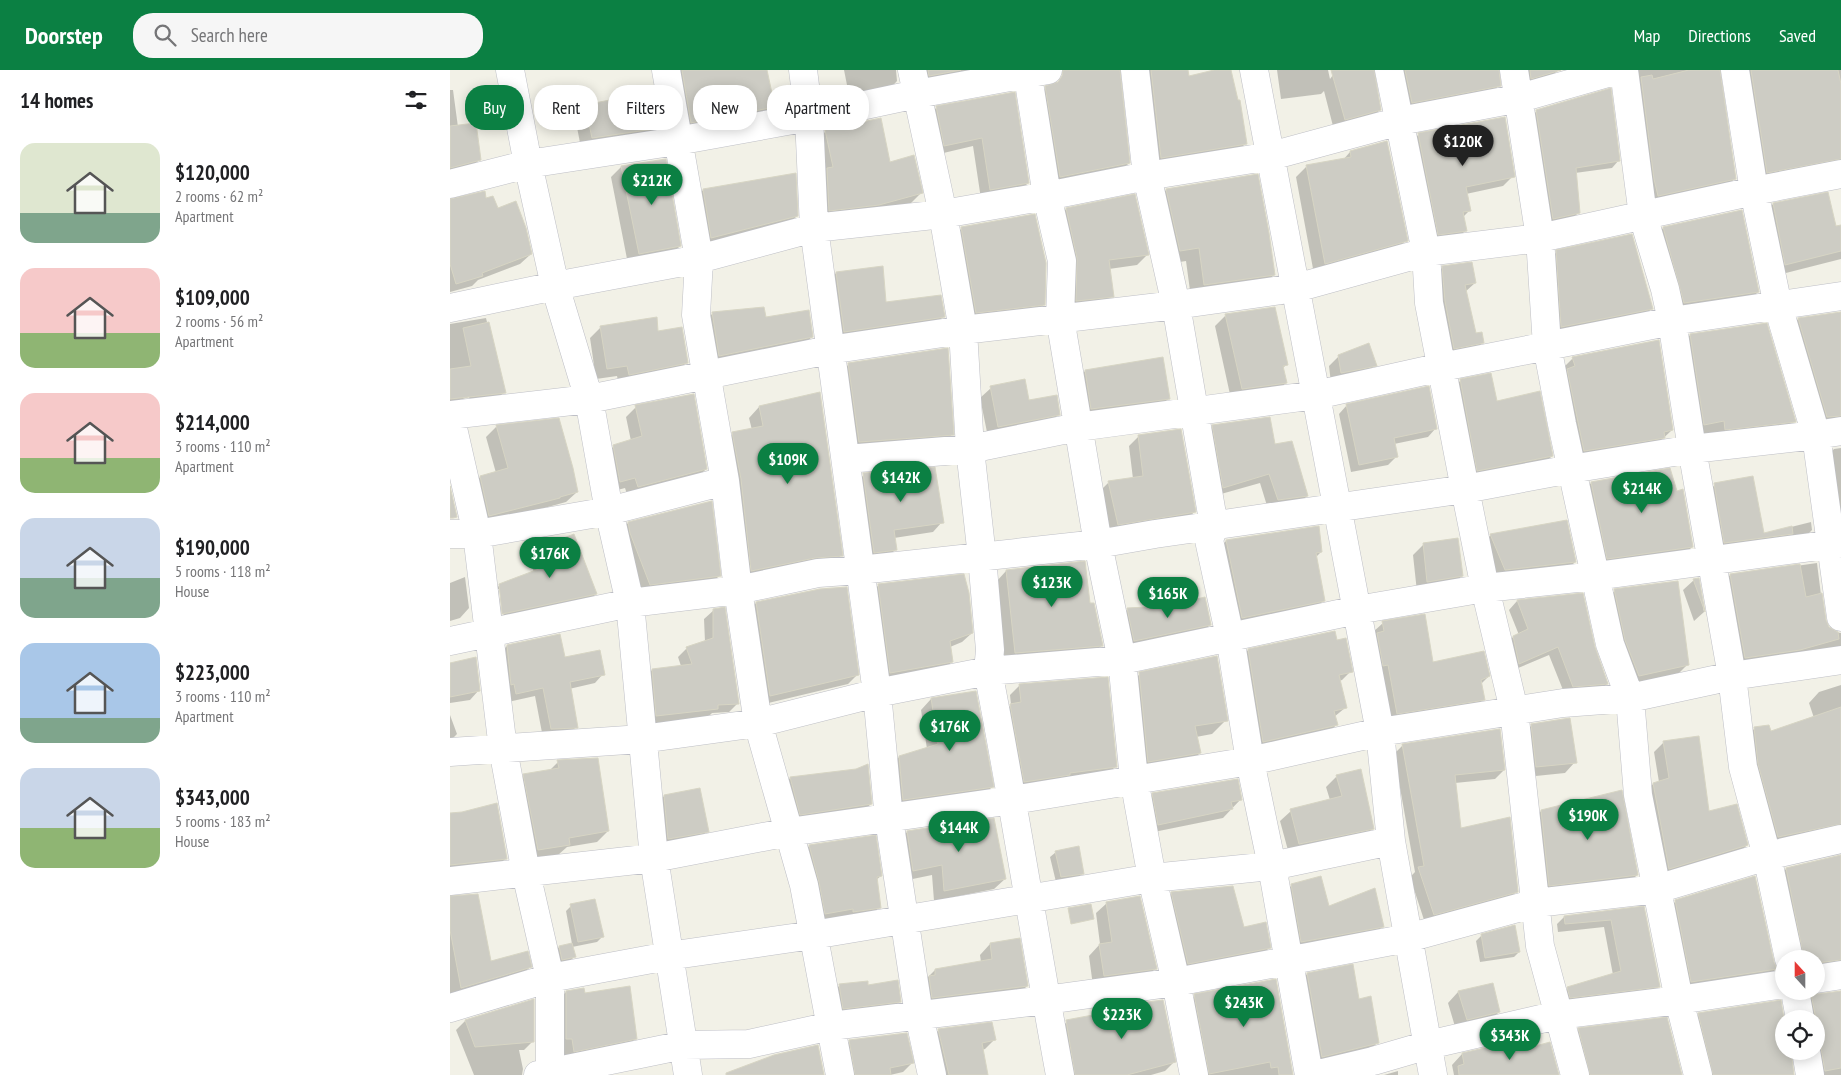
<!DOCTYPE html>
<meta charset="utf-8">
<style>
:root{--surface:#fff;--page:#f6f6f6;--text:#202124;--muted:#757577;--accent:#0b8043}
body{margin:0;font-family:"PT Sans Narrow",sans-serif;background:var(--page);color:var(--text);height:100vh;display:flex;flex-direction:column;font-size:19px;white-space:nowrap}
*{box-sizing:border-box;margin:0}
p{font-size:16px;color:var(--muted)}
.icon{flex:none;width:28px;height:28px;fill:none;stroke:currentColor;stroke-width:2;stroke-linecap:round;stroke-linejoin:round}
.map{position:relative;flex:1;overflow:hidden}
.sheet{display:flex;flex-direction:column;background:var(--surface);width:450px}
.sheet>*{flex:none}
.top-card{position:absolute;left:15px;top:15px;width:475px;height:45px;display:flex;gap:10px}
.needle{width:32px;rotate:339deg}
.controls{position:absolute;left:1325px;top:880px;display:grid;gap:10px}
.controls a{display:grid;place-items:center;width:50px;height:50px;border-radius:50%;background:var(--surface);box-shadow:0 2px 12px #0003;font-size:25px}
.price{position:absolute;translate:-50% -42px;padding:0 11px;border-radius:18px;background:var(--accent);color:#fff;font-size:16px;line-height:32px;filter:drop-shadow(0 1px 2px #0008)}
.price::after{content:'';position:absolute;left:50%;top:30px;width:15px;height:11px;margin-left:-8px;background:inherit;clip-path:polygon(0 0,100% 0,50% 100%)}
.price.on{background:#222;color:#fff}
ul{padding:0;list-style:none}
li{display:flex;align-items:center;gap:15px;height:125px;padding:0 20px}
li span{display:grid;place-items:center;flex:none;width:140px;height:100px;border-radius:15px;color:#555}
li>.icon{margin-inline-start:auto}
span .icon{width:60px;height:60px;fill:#fffc;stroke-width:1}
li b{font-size:21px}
h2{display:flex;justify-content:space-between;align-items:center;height:60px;padding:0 20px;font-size:21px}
.pill{padding:0 18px;border-radius:20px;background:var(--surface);box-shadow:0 2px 12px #0003;font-size:18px;line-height:45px}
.pill.on{background:var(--accent);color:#fff}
header{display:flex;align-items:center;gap:30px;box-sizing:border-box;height:70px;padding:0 25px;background:var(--accent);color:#fff}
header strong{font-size:24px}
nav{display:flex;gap:28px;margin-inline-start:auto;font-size:18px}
.search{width:350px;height:45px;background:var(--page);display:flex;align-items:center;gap:12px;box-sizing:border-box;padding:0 18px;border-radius:20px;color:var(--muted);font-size:19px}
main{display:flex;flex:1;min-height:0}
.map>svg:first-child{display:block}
</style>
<header>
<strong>Doorstep</strong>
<div class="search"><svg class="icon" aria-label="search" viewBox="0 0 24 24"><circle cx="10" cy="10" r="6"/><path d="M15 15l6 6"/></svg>Search here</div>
<nav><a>Map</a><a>Directions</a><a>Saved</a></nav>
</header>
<main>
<section class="sheet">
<h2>14 homes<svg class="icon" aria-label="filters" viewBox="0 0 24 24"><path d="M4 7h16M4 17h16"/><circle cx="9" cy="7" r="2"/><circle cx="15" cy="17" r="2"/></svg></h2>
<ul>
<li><span style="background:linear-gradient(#dfe7d0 70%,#7fa58c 0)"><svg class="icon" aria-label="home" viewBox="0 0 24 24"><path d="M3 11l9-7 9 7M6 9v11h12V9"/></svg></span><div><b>$120,000</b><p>2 rooms · 62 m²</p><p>Apartment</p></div></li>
<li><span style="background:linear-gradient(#f6c9c9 65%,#8fb573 0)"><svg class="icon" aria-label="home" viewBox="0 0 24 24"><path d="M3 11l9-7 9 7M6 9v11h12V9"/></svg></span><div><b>$109,000</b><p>2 rooms · 56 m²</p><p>Apartment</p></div></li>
<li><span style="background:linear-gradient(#f6c9c9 65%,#8fb573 0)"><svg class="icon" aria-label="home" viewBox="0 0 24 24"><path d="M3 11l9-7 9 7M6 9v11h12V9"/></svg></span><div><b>$214,000</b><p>3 rooms · 110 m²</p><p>Apartment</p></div></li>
<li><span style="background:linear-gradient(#c9d6e8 60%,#7fa58c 0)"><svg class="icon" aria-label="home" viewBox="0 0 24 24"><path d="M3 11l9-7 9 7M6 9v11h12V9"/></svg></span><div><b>$190,000</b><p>5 rooms · 118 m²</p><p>House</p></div></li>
<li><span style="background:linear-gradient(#a9c7e8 75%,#7fa58c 0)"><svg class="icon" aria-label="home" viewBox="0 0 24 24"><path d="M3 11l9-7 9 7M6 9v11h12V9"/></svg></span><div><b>$223,000</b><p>3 rooms · 110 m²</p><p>Apartment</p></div></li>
<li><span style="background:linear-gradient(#c9d6e8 60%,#8fb573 0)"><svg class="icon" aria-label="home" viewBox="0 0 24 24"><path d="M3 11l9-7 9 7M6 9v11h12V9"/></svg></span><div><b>$343,000</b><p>5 rooms · 183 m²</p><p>House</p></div></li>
</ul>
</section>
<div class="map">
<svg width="1391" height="1005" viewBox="0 0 1391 1005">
<rect width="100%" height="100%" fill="#f2f1e7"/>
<path fill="#0003" d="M231 0H316L324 37 313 48 231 63 221 10Z
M394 0H446L447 11 437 22 400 30Z
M463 0H554L469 16Z
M697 0H736L738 8 770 0H780L795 74 785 84 701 98Z
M827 0H878L880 9 883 5 902 0H923L930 40 919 50 884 60 874 21 871 24 831 29Z
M944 0H1048L1049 15 1041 24 954 40Z
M1069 0H1108L1100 8 1073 16Z
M1178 0H1269L1285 108 1275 119 1198 136Z
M1298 0H1391V102L1306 113Z
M596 18 679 93 670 102 601 116 587 26Z
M0 20H3L8 57 30 89 19 100 0 105Z
M564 23 578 113 569 122 531 129 523 76 485 85 477 47 486 38Z
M135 36 209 57 198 68 131 78 125 47Z
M1087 41 1169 90 1162 98 1125 103 1128 143 1121 150 1096 155 1079 48Z
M376 61 471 123 461 133 418 145 369 150 366 71Z
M968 65 1063 106 1053 116 1016 124 1019 141 1013 147 1015 161 1005 171 979 174 959 75Z
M900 82 956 170 946 181 864 204 846 107 856 97 893 90Z
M171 97 230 176 219 187 178 194 161 107Z
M253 120 347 146 336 156 251 178 243 131Z
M716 120 824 205 810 218 741 228 736 191 717 194 703 133Z
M1377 124 1385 157 1391 156V189L1324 206 1312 146 1323 134Z
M0 130H35L47 140 81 184 70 194 28 210 22 216 0 222Z
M616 139 697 185 687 195 659 199 662 226 652 237 616 241 606 150Z
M1291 141 1308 222 1297 233 1224 243 1203 169 1213 158Z
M512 158 594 234 584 244 516 252 502 168Z
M1107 182 1202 238 1193 248 1103 266 1098 191Z
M993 197 1025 213 1015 222 1025 264 1033 272 1025 281 996 286 985 205Z
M386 203 435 234 494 246 483 257 383 272 376 213Z
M1391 243V362L1366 358 1337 261 1348 249Z
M262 244 314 248 362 267 351 277 259 296 252 254Z
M776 245 836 295 832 299 836 313 825 323 781 329 765 256Z
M36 248 54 322 46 331 21 333 19 327 0 333V254Z
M151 257 207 262 237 292 226 303 169 315 167 306 146 309 140 268Z
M1240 265 1344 351 1332 364 1241 367 1228 278Z
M889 286 925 295 915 305 881 313 879 296Z
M1123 288 1222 360 1204 377 1124 390 1113 298Z
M399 294 502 364 494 373 401 380 390 303Z
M635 301 719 328 708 339 631 349 625 312Z
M1010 311 1046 332 1102 386 1094 394 1020 408 1002 319Z
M541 318 578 332 609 344 598 355 538 367 530 328Z
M369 324 391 485 381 496 291 511 272 374 283 364 302 360 299 348 309 337Z
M897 335 986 358 978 367 944 374 947 386 938 395 901 402 889 344Z
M186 337 256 399 246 409 178 427 175 418 160 422 154 386 164 376 181 371 176 347Z
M108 350 127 422 116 432 29 456 20 417 30 407 46 403 36 367 46 357Z
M763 356 824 375 857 426 848 435 818 439 810 413 764 426 754 365Z
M689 366 744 442 735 452 658 464 649 422 659 412 683 409 679 376Z
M1391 378V474L1373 391 1384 379Z
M414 405 492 452 483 462 444 468 445 480 436 489 415 491 404 414Z
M1141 413 1242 477 1232 487 1148 498 1131 423Z
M1265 415 1313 464 1361 452 1362 460 1352 470 1265 482 1255 424Z
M261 432 269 506 259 516 190 524 168 464 178 453Z
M1041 465 1125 492 1116 501 1046 508 1032 473Z
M124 466 146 524 137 533 54 550 51 519H48L52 550 44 552 40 524 50 515 84 502 79 488 88 480Z
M776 471 871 482 865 488 874 530 863 541 782 558 766 481Z
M974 474 1012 506 1001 516 967 522 963 485Z
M1367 493 1374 549 1377 557 1384 562 1391 563V577L1338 591 1283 599 1269 517 1280 505Z
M556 501 639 535 652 575 641 586 555 593 546 512Z
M15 507 19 538 10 548 0 551V513Z
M1248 509 1254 542 1244 551 1233 520 1244 510Z
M429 515 522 563 512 572 500 577 502 592 492 601 431 611 419 524Z
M1165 521 1238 594 1227 605 1178 616 1154 531Z
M1132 524 1144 578 1157 614 1148 622 1115 625 1099 585 1061 601 1055 576 1063 567 1069 565 1059 540 1067 531Z
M306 533 407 605 398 614 310 635 296 543Z
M678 539 760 555 752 563 676 579 670 547Z
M264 540 288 633 279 642 262 643 258 647 198 654 193 609 202 600 231 596 228 587 237 578 255 572 254 549Z
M933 553 982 593 1039 606 1031 614 1034 629 1024 639 937 653 923 562Z
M886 572 901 601 892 610 889 611 895 638 884 647 886 655 878 664 804 680 790 589 798 580Z
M57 576 114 589 153 604 145 613 119 619 126 657 117 666 93 668 85 626 58 632 48 585Z
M0 594 29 620 20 630 0 633Z
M690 604 776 650 762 664 746 667 750 683 736 697 684 705 675 618Z
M570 615 666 696 656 706 565 722 551 645 561 635 560 625Z
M1391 615V768L1318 777 1294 669 1305 658 1320 663 1364 648 1359 633 1369 622Z
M525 623 542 717 532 727 443 740 439 697 449 687 477 679 471 640 481 629Z
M0 645 7 664 0 671Z
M1082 655 1125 692 1115 703 1076 707 1071 666Z
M1214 672 1258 742 1297 775 1287 785 1209 808 1194 723 1203 714 1209 712 1204 682Z
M953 675 1054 700 1045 709 1005 713 1010 759 1067 821 1058 830 975 853 960 807 965 802 944 684Z
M108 692 158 761 147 772 117 777 108 785 77 790 63 716 74 705 99 701Z
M407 700 421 734 410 744 340 754 330 719 340 708Z
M887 706 923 758 912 769 839 784 830 751 841 741 880 730 876 717Z
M703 724 791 729 773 748 699 763 694 733Z
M214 726 257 761 247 772 208 779 204 737Z
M1091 741 1187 805 1177 815 1090 825 1082 751Z
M0 747 56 788 45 799 0 804Z
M457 762 555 809 544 819 484 831 482 805 453 811 447 773Z
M359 776 431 806 426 810 430 837 421 845 368 851 352 784Z
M606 782 633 803 628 808 606 812 600 787Z
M1391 786V904L1366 901V889H1343L1326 809 1336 799Z
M842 815 878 837 933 856 923 866 842 881 832 825Z
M722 823 819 878 810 887 729 902 713 832Z
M0 827 40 893 80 897 70 907 0 928Z
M1226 831 1323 893 1326 899 1317 908 1233 920 1217 840Z
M657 833 706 898 695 909 643 916 639 886 650 874 646 843Z
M121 836 152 867 147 872 122 877 124 887 119 892 107 894 104 882 109 877 122 874 116 841Z
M1193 838 1209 916 1201 924 1113 935 1110 925 1118 918 1163 905 1154 857 1108 862 1107 854 1114 847Z
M1032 865 1069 882 1064 887 1030 892 1026 871Z
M540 874 577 916 566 927 472 938 474 911 485 900 531 892 530 885Z
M857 904 908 931 928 972 917 983 861 996 847 915Z
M1042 914 1049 942 1038 953 1006 960 998 933 1008 922Z
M389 916H417L450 931 441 940 385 947 381 924Z
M116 922 134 924 186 968 175 979 113 992 105 933Z
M1391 922V1005H1364L1366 981V949H1354L1352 935 1362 925Z
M745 926 842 1005H749L736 934Z
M83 931V971L74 980H69L73 999 72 1005H24L6 960 15 951Z
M659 938 724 992 715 1001 701 1005H615L607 961 617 952 652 945Z
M1249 944 1343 1005H1251L1239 954Z
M1129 959 1231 1005H1128L1119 970Z
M489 960 544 970 535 979 532 980 537 1005H487L479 969Z
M400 971 462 993 453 1002 440 1005H396L391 980Z
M1056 974 1059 984 1108 1005H1004L1002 995 1012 984Z
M948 1001V1005H934Z"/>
<path fill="#cdccc4" stroke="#d7d5c4" d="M232 0H317L325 37 241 53Z
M478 0H511L479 6Z
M613 0H670L680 93 610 107 595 16 608 12 612 6Z
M701 0H738L739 6 764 0H781L788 30H790L797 74 711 88Z
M881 0H924L931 40 895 50Z
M955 0H1049L1051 16 962 33Z
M1080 0H1111L1081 9Z
M1239 0H1270L1286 109 1208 126 1204 109 1191 7 1202 5 1203 9Z
M1301 0H1388L1391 14V89L1317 103Z
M1161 18 1170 91 1126 98 1130 143 1103 149 1086 40Z
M204 21 210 58 142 68 135 35Z
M565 22 579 113 540 120 532 68 494 76 486 36Z
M1055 47 1065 107 1016 117 1021 141 1013 142 1017 161 988 165 968 63Z
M431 48 440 92 464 85 473 123 429 135 379 141 377 98 383 97 375 60Z
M26 53 31 90 0 98V56Z
M937 71 958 171 875 194 856 95 901 87 900 81Z
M216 89 231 176 189 184 171 96Z
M346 103 348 146 261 168 253 119Z
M808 104 819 163 825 205 754 215 749 178 730 181 716 119Z
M35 121 36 128 43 126 48 138 66 131 76 158 82 184 32 203 33 206 6 214 0 194V129Z
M1378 122 1386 156 1391 155V181L1335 195 1323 133Z
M685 124 699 185 659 190 664 227 626 231 627 188 616 138Z
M1292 140 1309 222 1234 233 1213 157Z
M585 144 596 193 595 235 526 243 511 157Z
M1182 164 1203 239 1111 257 1106 180Z
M1022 192 1026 213 1015 215 1026 263 1032 262 1034 273 1004 279 995 231 992 196Z
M433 196 436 232 491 225 495 247 394 262 386 202Z
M314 237 316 247 359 240 363 267 269 286 262 242Z
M825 237 838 295 833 296 837 313 792 319 775 244Z
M1391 242V346L1377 347 1348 248Z
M207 247 208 261 232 257 238 293 179 305 177 296 157 299 150 256Z
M39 252 56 323 0 329V299L21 296 13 258Z
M1317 253 1346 352 1275 360 1274 351 1254 355 1240 264Z
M1209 270 1223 360 1214 362 1215 368 1134 381 1117 299 1125 296 1122 287Z
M919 273 927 296 891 303 888 285Z
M498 278 504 365 409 372 398 293Z
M713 287 720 329 641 339 635 300Z
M1041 303 1047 331 1090 321 1103 386 1027 401 1010 309Z
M575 309 579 330 607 325 610 345 548 357 540 316Z
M979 316 987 359 944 368 948 387 909 395 896 334Z
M370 322 393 486 365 488 301 501 291 409 282 362 313 356 309 336Z
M244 324 257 399 188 417 185 408 170 412 163 375 192 366 185 335Z
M820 347 825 374 842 371 858 426 828 430 819 404 773 418 762 355Z
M109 348 123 398 128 422 110 427V428L39 446 30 406 58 398 46 355Z
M731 359 746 442 668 455 658 411 693 406 688 365Z
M485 397 494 453 444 460 447 480 424 483 413 403Z
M1220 398 1227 421 1233 419 1243 477 1157 489 1141 412Z
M1303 406 1314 463 1342 456 1343 464 1274 473 1264 413Z
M0 416 7 447 3 448H0Z
M262 431 271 506 200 515 180 463 178 452Z
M1117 450 1126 492 1055 500 1040 464Z
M869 456 872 482 866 483 875 531 792 548 776 470Z
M124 464 147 524 52 544 49 514 94 497 87 478Z
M1008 468 1013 506 977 512 973 473Z
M635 491 640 533H644L653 576 565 583 556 500Z
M1350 494 1356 527 1372 523 1376 550 1379 557 1388 562 1389 569 1350 580 1295 588 1280 504Z
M514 504 519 523 523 563 500 571 503 592 440 603 428 514Z
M1249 508 1255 542 1243 509Z
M1228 511 1239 595 1189 606 1175 570 1164 519Z
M397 517 409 605 320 626 306 532 370 519Z
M1133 523 1145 577 1158 614 1123 617 1108 577 1069 594 1063 566 1078 559 1067 530Z
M755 527 761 555 684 571 677 538 718 536Z
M275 537 289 634 268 635V639L206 646 202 599 242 594 236 577 263 568V539Z
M975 544 983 592 1034 581 1040 606 1031 610 1035 630 947 644 938 595 933 596 927 563 934 561 932 551Z
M885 561 887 570 896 568 903 602 889 605 897 638 884 641 888 655 813 672 798 579Z
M110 564 115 587 150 580 155 605 120 612 128 658 101 659 93 618 66 624 64 614 61 615 57 575Z
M767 586 778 651 745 656 751 683 698 692 689 602Z
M26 587 30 621 0 627V593Z
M658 607 667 697 620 703V705L574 712 560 634 571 632 569 614Z
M526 621 544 717 453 730 449 686 488 674 481 628Z
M1391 637V754L1328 767 1308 694 1304 657 1319 655 1321 661Z
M1120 648 1127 693 1086 697 1081 654Z
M1050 659 1055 700 1005 705 1011 758 1060 747 1068 822 984 845 968 797 974 796 952 674Z
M1249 666 1259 741 1287 734 1298 775 1219 799 1203 713 1219 708 1213 671Z
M148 688 159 761 119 768 120 775 88 780 73 704 109 698 107 690Z
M418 694 422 734 350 745 340 707 406 699Z
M911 699 924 759 849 774 840 739 892 726 886 705Z
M788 709 792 730 781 732 783 739 708 755 702 723Z
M250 718 259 762 218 769 214 725Z
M1172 720 1188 805 1099 816 1091 740Z
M47 733 57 789 0 795V743L12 742Z
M544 748 556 809 494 821 492 795 463 801 457 761Z
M426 765 432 806 427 807 431 838 403 842V839L375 844 369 812 359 775Z
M629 776 634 804 611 807 605 781Z
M1391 785V890L1366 893V889H1354L1336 798Z
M871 806 879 836 925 818 934 857 851 872 841 814Z
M1305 806 1324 892 1327 899 1241 912 1225 830Z
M783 816 794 857 816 852 821 878 738 894 721 822Z
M28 824 41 891 78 881 82 897 11 918 0 860V826Z
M690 826 707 899 654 906 649 874 662 872 656 832Z
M145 829 154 867 128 872 120 834Z
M641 834 644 849 621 854 618 838Z
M1194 836 1210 917 1120 928 1117 917 1171 901 1161 850 1115 854 1114 846Z
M1065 855 1070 882 1035 888 1031 864Z
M570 868 578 916 482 928 479 906 485 905V899L542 889 540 873Z
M122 873 126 887 112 890 109 876Z
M903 894 909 929 921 926 929 973 872 987 857 903Z
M826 909 843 1005H829L828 997 821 998 820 992 759 1004 744 924Z
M448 910 451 932 393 939 389 914 418 911V915Z
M1043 913 1050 942 1017 950 1008 921Z
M180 916 187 969 124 982 122 969H116V921L134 918 135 923Z
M1391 921V998L1375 1001 1371 978 1366 970V949L1361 924H1368Z
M84 929V972L25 977 15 950Z
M713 930 726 992 677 1005H625L616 950 659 942 658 937Z
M1331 930 1334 949V981H1341L1344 1005H1263L1248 943Z
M1217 947 1232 1005H1140L1128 958Z
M542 952 546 970 532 973 538 1005H499L488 959Z
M457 963 464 993 440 998 441 1005H405L399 970Z
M1100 972 1109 1005H1009L1008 996 1014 994 1012 983 1057 973 1060 983Z
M368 975 374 1005H276V1003L324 985Z"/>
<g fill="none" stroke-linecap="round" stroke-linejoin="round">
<defs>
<path id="minor" d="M60 0 78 94 105 216 139 329 159 441 180 533 204 788 238 1005
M216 0 249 189 246 245 275 411 288 520 308 653 354 815 390 1005
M353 0 359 47 364 158 427 623 439 749 469 945 482 1005
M462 0 493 144 513 260 520 379 532 487 540 580 538 601C564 735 585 871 610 1005
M577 0 597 126 612 191 610 248 648 474 672 590 684 709 702 808 726 912 744 1005
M685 0 697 106 726 235 764 456 759 470 780 567 800 691 822 796 859 1005
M804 0 930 662 941 771 983 1005
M939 0 976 182 979 233 1015 419 1035 518 1064 640 1090 876 1125 1005
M1064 0 1090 168 1097 276 1112 354 1160 574 1180 628 1188 725 1229 930 1248 1005
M1174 0 1193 146 1215 219 1222 251 1242 379 1282 606 1293 697 1317 786 1339 889
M1285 0 1304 121 1328 236 1366 365 1391 547
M0 114 78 94 227 71 359 47 467 24 598 0
M0 238 105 216 249 189 364 158 493 144 597 126 697 106 821 86 950 51 1070 28 1168 0
M0 345 139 329 379 280 513 260 726 235 846 218 976 182 1090 168 1304 121 1391 104
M0 345 27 464 53 679 76 803 100 908V1005
M396 389 520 379 628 357 866 325 992 297 1222 251 1391 226
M0 464H27L159 441 275 411
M0 571 180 533 288 520 368 503 410 500 648 474 705 464 1015 419 1121 399 1242 379 1366 365 1391 361
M0 682 192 669 308 653 427 623 538 601 672 590 907 540 1035 518 1146 506 1391 473
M0 811 204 788 339 762 563 730 800 691 930 662 1113 633 1180 628 1282 606 1391 590
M1366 909 1391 905
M1345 921 1350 949
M0 938 100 908 218 886 363 865 702 808 822 796 941 771
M1356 981 1360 1005
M88 1005 234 975 299 974 381 956 596 930 726 912 958 868 1086 833 1207 819 1317 786 1391 769
M864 1005 923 991 978 975 1108 945 1229 930 1334 914"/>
</defs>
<use href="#minor" stroke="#bebfc6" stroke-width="29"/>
<use href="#minor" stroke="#fff" stroke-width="28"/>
</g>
</svg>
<div class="controls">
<a><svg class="needle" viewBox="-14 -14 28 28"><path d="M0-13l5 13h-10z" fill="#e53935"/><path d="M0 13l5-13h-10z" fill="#757577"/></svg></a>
<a><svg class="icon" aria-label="locate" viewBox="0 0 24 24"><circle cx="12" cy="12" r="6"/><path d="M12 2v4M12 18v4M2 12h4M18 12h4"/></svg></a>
</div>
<b class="price on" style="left:1013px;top:97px">$120K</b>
<b class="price" style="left:202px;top:136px">$212K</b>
<b class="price" style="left:338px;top:415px">$109K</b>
<b class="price" style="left:451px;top:433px">$142K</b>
<b class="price" style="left:1192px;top:444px">$214K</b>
<b class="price" style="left:100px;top:509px">$176K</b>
<b class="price" style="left:602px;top:538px">$123K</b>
<b class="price" style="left:718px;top:549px">$165K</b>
<b class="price" style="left:500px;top:682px">$176K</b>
<b class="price" style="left:1138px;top:771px">$190K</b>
<b class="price" style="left:509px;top:783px">$144K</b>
<b class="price" style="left:794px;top:958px">$243K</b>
<b class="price" style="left:672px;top:970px">$223K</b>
<b class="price" style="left:1060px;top:991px">$343K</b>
<div class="top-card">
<a class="pill on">Buy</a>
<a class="pill">Rent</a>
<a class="pill">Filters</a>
<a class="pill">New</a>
<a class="pill">Apartment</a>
</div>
</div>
</main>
